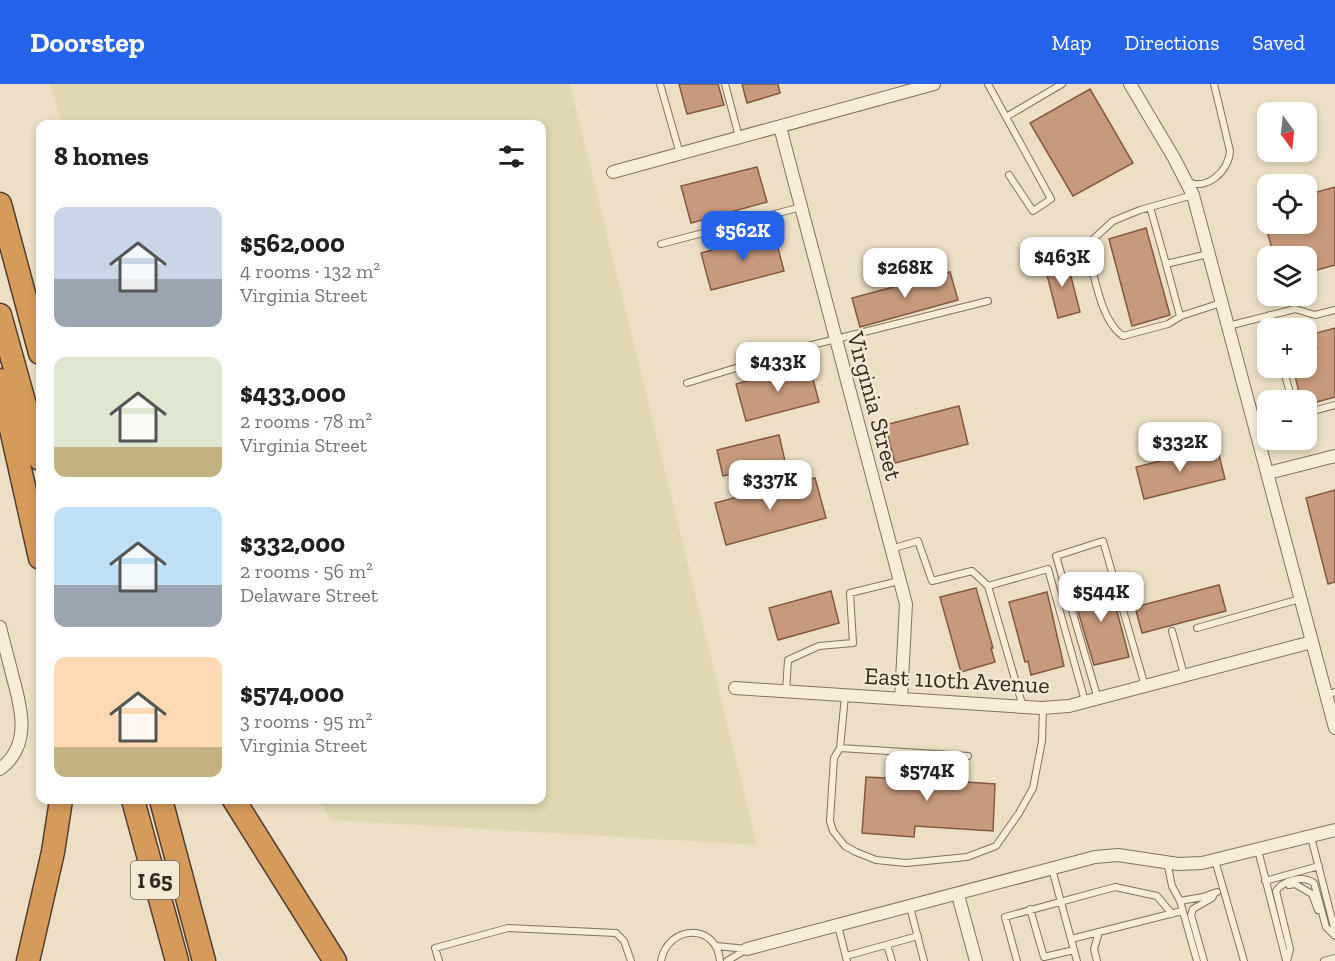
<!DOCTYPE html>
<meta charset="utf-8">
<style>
:root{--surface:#fff;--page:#f6f6f6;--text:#202124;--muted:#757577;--accent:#2563eb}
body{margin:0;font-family:"Zilla Slab",serif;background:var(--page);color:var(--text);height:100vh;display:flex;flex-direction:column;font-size:22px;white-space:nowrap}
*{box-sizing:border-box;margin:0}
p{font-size:20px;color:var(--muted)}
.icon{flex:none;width:33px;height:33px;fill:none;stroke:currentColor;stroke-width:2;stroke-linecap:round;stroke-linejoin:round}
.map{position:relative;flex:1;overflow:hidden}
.side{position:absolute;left:36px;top:36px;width:510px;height:684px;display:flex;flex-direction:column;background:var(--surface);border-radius:12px;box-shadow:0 3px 9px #0003}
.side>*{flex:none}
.needle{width:39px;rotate:165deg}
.buttons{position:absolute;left:1257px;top:18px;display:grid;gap:12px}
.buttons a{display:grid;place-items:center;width:60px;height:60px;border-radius:12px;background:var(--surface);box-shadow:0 3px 9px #0003;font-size:30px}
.price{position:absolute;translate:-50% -51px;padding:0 14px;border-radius:12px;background:#fff;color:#222;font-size:20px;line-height:39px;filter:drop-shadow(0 2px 3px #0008)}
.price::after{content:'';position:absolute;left:50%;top:36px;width:18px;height:14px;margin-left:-9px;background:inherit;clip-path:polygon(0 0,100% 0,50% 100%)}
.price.current{background:var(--accent);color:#fff}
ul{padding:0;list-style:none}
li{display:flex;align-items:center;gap:18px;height:150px;padding:0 18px}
li span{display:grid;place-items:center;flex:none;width:168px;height:120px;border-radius:12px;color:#555}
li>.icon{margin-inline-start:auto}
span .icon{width:72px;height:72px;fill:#fffc;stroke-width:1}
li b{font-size:26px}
h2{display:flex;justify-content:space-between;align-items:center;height:72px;padding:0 18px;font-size:26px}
header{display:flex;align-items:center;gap:36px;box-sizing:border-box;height:84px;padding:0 30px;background:var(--accent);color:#fff}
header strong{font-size:28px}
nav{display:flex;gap:33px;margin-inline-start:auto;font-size:21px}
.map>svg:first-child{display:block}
</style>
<header>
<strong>Doorstep</strong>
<nav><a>Map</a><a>Directions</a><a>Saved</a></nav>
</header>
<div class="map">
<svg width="1335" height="877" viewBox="0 0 1335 877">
<rect width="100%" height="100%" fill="#ecdfc5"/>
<path fill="#e1d8b3" d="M50 0H570L757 761 330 736 320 716H542V40H62Z"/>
<path fill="#c89a7d" stroke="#845a43" stroke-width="1.5" d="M679 0H718L724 21 687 30Z
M742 0H778L780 9 747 19Z
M1090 5 1133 79 1073 112 1030 39Z
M757 83 767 118 691 139 681 102Z
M1335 103V181L1306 189V172H1274L1265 140H1306V111Z
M1146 144 1170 231 1132 242 1109 155Z
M774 149 784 187 711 206 701 169Z
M1066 173 1080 228 1058 234 1044 179Z
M950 188 958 216 860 243 852 214Z
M1335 244V313L1306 321V316H1301L1293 284H1306V267L1317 264 1313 250Z
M809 280 819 318 746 337 736 300Z
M959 322 968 360 895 379 885 341Z
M779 351 785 377 723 392 717 366Z
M1217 363 1225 395 1144 415 1136 383Z
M815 394 826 434 726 461 715 419 800 396V398Z
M1335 406V498L1328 500 1306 414Z
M1109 497 1129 573 1094 581 1072 507Z
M1219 501 1226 527 1142 549 1135 523Z
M976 504 993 564H991L995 578 961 588 940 513Z
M831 507 839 539 778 556 769 524Z
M1047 508 1064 582 1031 591 1028 577 1025 578 1009 518Z
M919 675 952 678 951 697 995 700 993 747 915 742 914 753 862 749 866 693 909 695 910 676Z"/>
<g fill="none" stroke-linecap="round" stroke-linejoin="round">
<defs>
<path id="service" d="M660 0 680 70
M725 0 739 53
M988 0 1006 33
M1009 91 1033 127 1051 115 1006 33 1062 0
M1187 97C1206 108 1229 87 1230 67L1214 0
M1193 111 1140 126 1113 137 1089 159 1088 168C1095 194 1101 237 1123 252L1168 240 1181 232 1221 219
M1150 123 1166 180
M661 160 801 123
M1270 231 1273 244
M1180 232 1166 180 1208 170
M1228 242 1295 225 1315 231 1335 226
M1283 284 1292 316
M687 299 804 263 988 217
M1306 329 1335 321
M891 465 918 457 932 497 972 487 988 502
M1197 544 1300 515
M1172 547 1184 591
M786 607 788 576 819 562 853 559 850 509 899 497
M1326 611 1335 608
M845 612 840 664 968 672
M1098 615 1056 472 1103 457 1145 602
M1023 623 988 502 1048 485 1085 617
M840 664 834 674 830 737 833 747 845 762 856 768 876 776 906 779 967 773 996 762 1019 729 1033 704 1042 657 1043 624
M1311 753 1335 847
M1258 766 1286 876
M1215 776 1244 877
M1167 778 1172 802 1180 817 1197 877
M1052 785 1077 877
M1265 797 1319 782
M1289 801 1295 800 1312 810 1318 826
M1180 817 1203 813 1217 808
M910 823 924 877
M1030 825 1044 873 1074 866
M838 842 847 877
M1071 855 1182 827
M887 861 892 877
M716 862 747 865 727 877
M846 872 918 852
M439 877 435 864 508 844 616 849 624 857 631 877
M661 877C668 840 717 839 720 877
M1017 877 1005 833 1115 803 1157 812 1172 830
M1097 877 1094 865 1099 848
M1204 877 1191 831 1193 825 1212 814 1214 810
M1287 877 1290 865 1276 807C1284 796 1302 791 1314 799L1326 843 1335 852
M1324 877 1335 874"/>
<path id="minor" d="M1130 0 1174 74 1193 111 1335 644
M780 43 906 520 901 615
M613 88 934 0
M1268 389 1335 372
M0 543C4 560 9 577 13 594 22 626 31 662 0 685
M735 604 1041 624 1069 622 1312 558
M958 811 976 877
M747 865 1095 773 1118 771 1178 780 1202 779 1335 746"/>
<path id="motorway" d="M0 120 40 269
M0 231 40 375
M0 296 40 474
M133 716 177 877
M161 716 204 877
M234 716 335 877
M28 877 53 768 61 716"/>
</defs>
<use href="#service" stroke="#86715c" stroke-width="8"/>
<use href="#minor" stroke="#86715c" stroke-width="14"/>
<use href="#motorway" stroke="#544030" stroke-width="25"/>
<use href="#service" stroke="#f7edd8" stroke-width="6"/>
<use href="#minor" stroke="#f7edd8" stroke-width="12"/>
<use href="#motorway" stroke="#d69b5b" stroke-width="22"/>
</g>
<g text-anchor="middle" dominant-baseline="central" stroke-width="4.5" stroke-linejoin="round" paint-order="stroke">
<rect fill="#f4ead5" stroke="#706456" stroke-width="1.5" x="131" y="777" width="48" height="38" rx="4.5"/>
<g font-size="22" font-weight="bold" fill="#372a1f">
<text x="155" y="796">I 65</text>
</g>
<g font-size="24" fill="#372a1f" stroke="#f4ead5">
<text transform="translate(875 322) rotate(75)">Virginia Street</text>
<text transform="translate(957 596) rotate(3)">East 110th Avenue</text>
</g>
</g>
</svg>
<div class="buttons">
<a><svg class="needle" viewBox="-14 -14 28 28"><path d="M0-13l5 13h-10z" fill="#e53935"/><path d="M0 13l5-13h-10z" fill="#757577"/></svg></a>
<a><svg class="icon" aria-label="locate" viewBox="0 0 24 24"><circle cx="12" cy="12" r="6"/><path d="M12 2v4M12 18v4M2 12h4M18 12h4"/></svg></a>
<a><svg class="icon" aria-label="layers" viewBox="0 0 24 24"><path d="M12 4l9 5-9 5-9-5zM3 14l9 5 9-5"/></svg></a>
<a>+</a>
<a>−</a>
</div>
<b class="price current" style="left:743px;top:178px">$562K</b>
<b class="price" style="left:1062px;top:204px">$463K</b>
<b class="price" style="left:905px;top:215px">$268K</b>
<b class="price" style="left:778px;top:309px">$433K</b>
<b class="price" style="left:1180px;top:389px">$332K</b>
<b class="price" style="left:770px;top:427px">$337K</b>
<b class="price" style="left:1101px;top:539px">$544K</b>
<b class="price" style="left:927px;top:718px">$574K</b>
<section class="side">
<h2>8 homes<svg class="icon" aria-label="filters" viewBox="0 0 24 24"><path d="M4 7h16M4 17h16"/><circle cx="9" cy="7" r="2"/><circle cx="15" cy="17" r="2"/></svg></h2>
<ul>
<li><span style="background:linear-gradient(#c9d6e8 60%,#9aa5b1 0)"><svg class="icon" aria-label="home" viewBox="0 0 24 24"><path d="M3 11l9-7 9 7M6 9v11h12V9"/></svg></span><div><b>$562,000</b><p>4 rooms · 132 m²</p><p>Virginia Street</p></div></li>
<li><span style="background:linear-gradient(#dfe7d0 75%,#c2b280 0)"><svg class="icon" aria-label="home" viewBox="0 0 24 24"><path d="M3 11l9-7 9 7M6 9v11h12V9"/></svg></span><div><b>$433,000</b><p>2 rooms · 78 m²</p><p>Virginia Street</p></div></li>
<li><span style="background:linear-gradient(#bfe0f5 65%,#9aa5b1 0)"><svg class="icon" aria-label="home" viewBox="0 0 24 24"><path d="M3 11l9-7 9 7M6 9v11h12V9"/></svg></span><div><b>$332,000</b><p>2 rooms · 56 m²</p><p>Delaware Street</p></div></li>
<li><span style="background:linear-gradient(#ffd9b3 75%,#c2b280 0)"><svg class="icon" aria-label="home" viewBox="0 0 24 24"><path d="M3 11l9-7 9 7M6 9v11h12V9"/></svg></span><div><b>$574,000</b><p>3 rooms · 95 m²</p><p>Virginia Street</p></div></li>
</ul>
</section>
</div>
